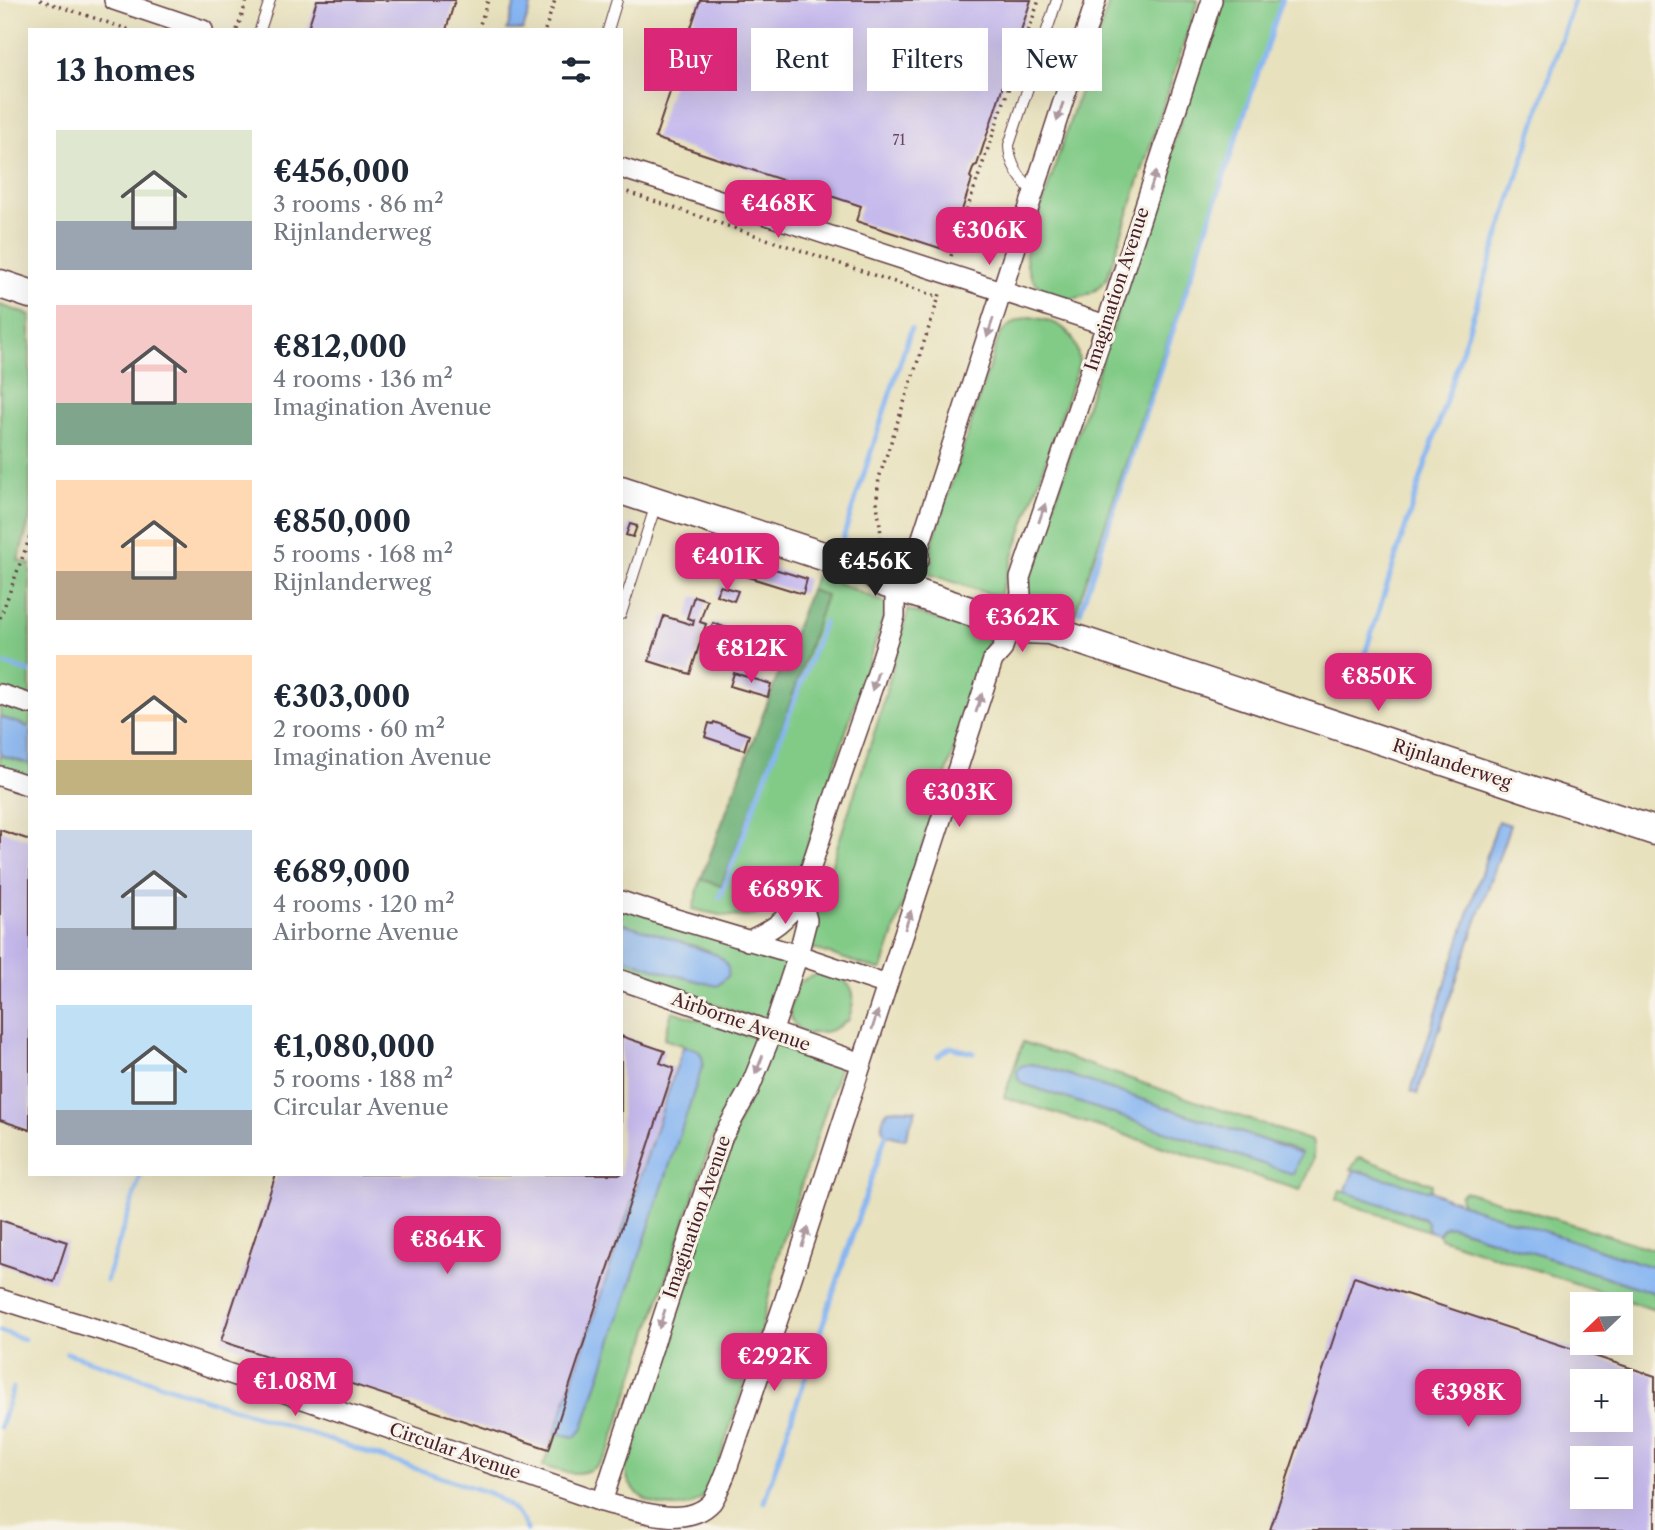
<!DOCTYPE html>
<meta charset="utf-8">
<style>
:root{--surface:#fff;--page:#f6f6f7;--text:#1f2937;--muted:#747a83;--accent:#db2777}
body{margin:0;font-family:"Libre Caslon Text",serif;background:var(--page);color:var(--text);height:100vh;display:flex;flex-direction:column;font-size:26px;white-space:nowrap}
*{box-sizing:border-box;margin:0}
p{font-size:23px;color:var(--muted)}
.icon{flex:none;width:38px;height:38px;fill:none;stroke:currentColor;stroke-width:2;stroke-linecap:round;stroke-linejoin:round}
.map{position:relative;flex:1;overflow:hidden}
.side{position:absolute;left:28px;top:28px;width:595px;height:1148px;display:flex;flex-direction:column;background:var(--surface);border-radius:0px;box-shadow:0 7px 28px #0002}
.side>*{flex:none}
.top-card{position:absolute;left:644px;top:28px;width:665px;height:63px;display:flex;gap:14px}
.needle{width:46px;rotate:247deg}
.fabs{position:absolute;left:1570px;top:1292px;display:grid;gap:14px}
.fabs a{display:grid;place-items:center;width:63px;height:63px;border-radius:0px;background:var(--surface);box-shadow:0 7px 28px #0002;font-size:35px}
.price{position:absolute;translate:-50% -60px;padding:0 16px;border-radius:14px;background:var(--accent);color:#fff;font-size:23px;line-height:46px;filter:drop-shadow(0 2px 4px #0008)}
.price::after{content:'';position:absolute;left:50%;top:42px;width:21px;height:16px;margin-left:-10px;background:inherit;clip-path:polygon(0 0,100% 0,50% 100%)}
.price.current{background:#222;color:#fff}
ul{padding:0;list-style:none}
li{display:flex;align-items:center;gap:21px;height:175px;padding:0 28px}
li span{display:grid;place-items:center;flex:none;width:196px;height:140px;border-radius:0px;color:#555}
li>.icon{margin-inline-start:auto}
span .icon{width:84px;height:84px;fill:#fffc;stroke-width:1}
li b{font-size:30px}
h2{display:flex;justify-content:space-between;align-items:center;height:84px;padding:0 28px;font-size:30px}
.pill{padding:0 24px;border-radius:0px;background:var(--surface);box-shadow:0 7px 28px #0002;font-size:24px;line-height:63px}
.pill.current{background:var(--accent);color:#fff}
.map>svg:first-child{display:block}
</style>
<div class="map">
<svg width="1655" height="1530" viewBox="0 0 1655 1530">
<rect width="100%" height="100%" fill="#f7f3e8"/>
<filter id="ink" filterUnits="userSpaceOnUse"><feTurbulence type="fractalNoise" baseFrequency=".0143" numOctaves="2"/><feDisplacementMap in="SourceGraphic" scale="14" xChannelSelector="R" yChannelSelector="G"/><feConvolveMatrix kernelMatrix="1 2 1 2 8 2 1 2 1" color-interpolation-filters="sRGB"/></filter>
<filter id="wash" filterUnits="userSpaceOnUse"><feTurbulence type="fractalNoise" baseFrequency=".00686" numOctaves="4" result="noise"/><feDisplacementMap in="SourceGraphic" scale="28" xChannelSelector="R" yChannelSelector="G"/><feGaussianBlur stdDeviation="1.57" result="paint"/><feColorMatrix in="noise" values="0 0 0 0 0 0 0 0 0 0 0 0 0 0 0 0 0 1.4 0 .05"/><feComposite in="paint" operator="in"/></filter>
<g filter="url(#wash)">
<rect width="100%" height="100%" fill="#e8e1bd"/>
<path fill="#82cb87" stroke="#667559" stroke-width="2" fill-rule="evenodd" d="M1110 0H1198L1107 278C1082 315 1025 299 1026 254Z
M1221 0H1283L1072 622 1022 601Z
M0 305 30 315V518L18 560 30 564V699L0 689Z
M1030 317C1060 321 1077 331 1079 364L999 597 923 572 999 336C1008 325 1016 320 1030 317Z
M817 574 888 604 797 879C774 926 734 920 693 909L701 879 721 886 826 596 810 590Z
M908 610 989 637 952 756 882 969 879 970 805 946 879 718Z
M0 700 30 710V727L0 717Z
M0 755 30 764V780L0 770Z
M621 905 783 960 786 965 766 1022 621 974V957L626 959 710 951 621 923Z
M823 973C856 983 858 990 848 1021H846C835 1031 824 1034 810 1033L809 1035C790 1026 787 1016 793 997 795 991 796 986 801 982 808 976 815 975 823 973Z
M672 1011 763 1040 756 1061 713 1137 609 1451C592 1480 570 1475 543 1466L555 1433 574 1437 582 1430 647 1231 688 1047 664 1039Z
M1023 1042 1312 1141C1317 1156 1308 1177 1300 1190L1004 1097ZM1030 1064 1042 1066 1300 1152 1293 1174 1024 1084Z
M772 1044 840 1066 777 1259 761 1330 712 1483C708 1490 705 1496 698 1501 675 1516 629 1502 626 1472 625 1465 627 1457 628 1450L733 1135Z
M1359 1157 1432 1184 1431 1191 1351 1169Z
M1340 1190 1422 1218 1427 1223 1429 1231 1336 1200Z
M1465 1191 1655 1250V1268L1462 1204 1460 1195Z
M1450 1226 1655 1293V1310L1440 1238 1439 1234 1445 1227Z"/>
<path fill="#69af74" stroke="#5a6750" stroke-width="2" d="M810 590 826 595 774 752 721 886 701 879Z"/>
<path fill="#87b6f2" stroke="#686a8e" stroke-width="2" d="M516 0H533L523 30H507Z
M0 717 30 727V764L0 755Z
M1498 821 1510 825 1417 1094 1411 1091Z
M621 923 665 936 717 955C725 960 730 966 728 976L717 986 667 973 621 957Z
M683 1047C696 1047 703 1051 703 1064L582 1430 575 1437 555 1433Z
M1030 1064 1042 1066 1301 1153 1293 1174 1024 1084 1018 1079 1017 1070 1021 1066Z
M899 1109 916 1110 905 1139C885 1136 874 1131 888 1110Z
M1354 1170 1431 1191 1448 1199 1456 1200 1462 1204 1655 1268V1293L1458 1228C1449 1225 1443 1225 1439 1234L1429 1231 1427 1223 1422 1217 1345 1192Z"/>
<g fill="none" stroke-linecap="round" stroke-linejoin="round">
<path stroke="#87b6f2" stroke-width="5" d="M843 538 911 329
M1080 612 1282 0
M6 664 30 672
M1354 688 1574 0
M720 897 824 622
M938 1056 950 1047 973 1053
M106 1281 141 1174
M0 1331 24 1339
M67 1353 489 1493C506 1503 520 1512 527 1530
M0 1427 13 1388
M764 1502 887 1131"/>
</g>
<g id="blocks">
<path fill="#c6baed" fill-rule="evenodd" d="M317 0H455L446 30H309L308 28Z
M700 0H1031L977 165 974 166 970 177 972 179 949 251 856 221 861 206 655 138Z
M630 524 637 526 633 537 626 535Z
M752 562 807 579 803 594 748 577Z
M720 586 738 591 734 601 716 595Z
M694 596 707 600 700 622 706 624 690 674 649 661 664 616 693 625 694 620 687 618Z
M713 623 727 628 722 643 708 638Z
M734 673 771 684 768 697 730 686Z
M714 722 749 735 744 750 705 737 709 723 713 724Z
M0 830 30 840V1130L0 1120Z
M621 1036 665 1051 660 1063 674 1068 549 1449 221 1341 276 1174H621Z
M0 1220 67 1242 54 1282 0 1264Z
M1354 1277 1655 1376V1530H1270ZM1582 1381H1620V1419H1582ZM1582 1458H1620V1496H1582Z"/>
</g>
</g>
<g filter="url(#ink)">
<use href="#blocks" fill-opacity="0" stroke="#623c41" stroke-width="2"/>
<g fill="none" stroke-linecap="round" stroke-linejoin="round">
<defs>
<path id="lane" d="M260 30 270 0
M608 30 617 0
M1034 194C1021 179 1009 165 1009 145L1057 0
M621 614 656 504"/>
<path id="street" d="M114 0 203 30
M621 168 1106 325
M919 559V547L1096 0
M0 694 30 704
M0 776 30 786
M621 901 663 915 798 955 887 985
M748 941C775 928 784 922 801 898
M621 980 862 1063
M0 1299 60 1318 120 1336 602 1502C634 1510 687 1530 712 1502 718 1493 722 1482 726 1472L784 1302 993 660 1002 650 1021 594 1020 578 1106 325 1212 0
M602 1502 722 1138 749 1090 772 1033 798 955 807 920 801 898 829 812 874 683 895 616V600L909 557 919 547"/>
<path id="secondary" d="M0 284 30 294
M621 490 872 572 885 583 1024 629 1049 630 1655 831"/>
</defs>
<use href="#lane" stroke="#623c41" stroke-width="12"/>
<use href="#street" stroke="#623c41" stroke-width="22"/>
<use href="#secondary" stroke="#623c41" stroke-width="31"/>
<path stroke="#623c41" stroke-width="3.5" stroke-dasharray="2 5" stroke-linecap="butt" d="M40 0 130 30
M237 30 247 0
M478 30 488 0
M545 30 555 0
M621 190 939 297
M951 256 1039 0
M878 552C884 531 878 521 877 501 877 494 878 486 879 478L941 291
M0 618 30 537"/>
<use href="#lane" stroke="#fff" stroke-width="10"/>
<use href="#street" stroke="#fff" stroke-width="19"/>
<use href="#secondary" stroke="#fff" stroke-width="28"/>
</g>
<defs><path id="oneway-solid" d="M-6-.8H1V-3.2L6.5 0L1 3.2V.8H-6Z" transform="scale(1.75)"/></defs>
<g fill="#ae9aa0">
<use href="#oneway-solid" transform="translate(1060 112) rotate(108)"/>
<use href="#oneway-solid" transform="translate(1153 181) rotate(-72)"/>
<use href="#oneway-solid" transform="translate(990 328) rotate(108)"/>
<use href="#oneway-solid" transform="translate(1042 513) rotate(-71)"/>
<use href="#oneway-solid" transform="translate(875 681) rotate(108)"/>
<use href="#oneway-solid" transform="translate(979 703) rotate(-72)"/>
<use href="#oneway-solid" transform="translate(908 920) rotate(-72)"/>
<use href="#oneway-solid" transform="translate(875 1020) rotate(-72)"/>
<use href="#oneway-solid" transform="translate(759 1065) rotate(112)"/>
<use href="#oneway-solid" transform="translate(805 1237) rotate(-72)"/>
<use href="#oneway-solid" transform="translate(662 1319) rotate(108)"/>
</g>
</g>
<g text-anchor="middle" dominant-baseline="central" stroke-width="6" stroke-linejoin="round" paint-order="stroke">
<g font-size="14" fill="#69465c">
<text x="899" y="140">71</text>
</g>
<g font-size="18" fill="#4a1f2b" stroke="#f7f3e8">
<text transform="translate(1117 289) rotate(-72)">Imagination Avenue</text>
<text transform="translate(1452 764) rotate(18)">Rijnlanderweg</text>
<text transform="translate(741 1022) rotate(19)">Airborne Avenue</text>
<text transform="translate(697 1217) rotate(-71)">Imagination Avenue</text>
<text transform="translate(455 1451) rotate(19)">Circular Avenue</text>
</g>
</g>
</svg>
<div class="fabs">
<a><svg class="needle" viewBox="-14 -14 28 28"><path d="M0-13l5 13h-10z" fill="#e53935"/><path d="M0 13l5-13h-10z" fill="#747a83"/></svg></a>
<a>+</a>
<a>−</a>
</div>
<b class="price" style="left:778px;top:240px">€468K</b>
<b class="price" style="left:989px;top:267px">€306K</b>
<b class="price" style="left:727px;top:593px">€401K</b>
<b class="price current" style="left:875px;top:598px">€456K</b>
<b class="price" style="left:1022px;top:654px">€362K</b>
<b class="price" style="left:751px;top:685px">€812K</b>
<b class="price" style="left:1378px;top:713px">€850K</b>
<b class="price" style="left:959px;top:829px">€303K</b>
<b class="price" style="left:785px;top:926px">€689K</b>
<b class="price" style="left:447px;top:1276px">€864K</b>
<b class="price" style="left:774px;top:1393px">€292K</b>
<b class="price" style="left:295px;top:1418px">€1.08M</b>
<b class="price" style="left:1468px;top:1429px">€398K</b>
<div class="top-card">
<a class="pill current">Buy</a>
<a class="pill">Rent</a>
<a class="pill">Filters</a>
<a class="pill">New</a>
</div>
<section class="side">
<h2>13 homes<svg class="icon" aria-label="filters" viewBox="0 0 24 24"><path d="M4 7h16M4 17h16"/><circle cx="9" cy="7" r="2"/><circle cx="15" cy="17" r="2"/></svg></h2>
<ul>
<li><span style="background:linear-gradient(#dfe7d0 65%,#9aa5b1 0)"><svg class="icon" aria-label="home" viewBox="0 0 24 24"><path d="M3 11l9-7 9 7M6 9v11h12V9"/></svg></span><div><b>€456,000</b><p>3 rooms · 86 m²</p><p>Rijnlanderweg</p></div></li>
<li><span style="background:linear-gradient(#f6c9c9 70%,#7fa58c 0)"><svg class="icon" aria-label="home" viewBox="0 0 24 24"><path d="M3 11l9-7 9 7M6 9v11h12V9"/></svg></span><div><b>€812,000</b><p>4 rooms · 136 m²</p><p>Imagination Avenue</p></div></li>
<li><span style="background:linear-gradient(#ffd9b3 65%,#b9a48a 0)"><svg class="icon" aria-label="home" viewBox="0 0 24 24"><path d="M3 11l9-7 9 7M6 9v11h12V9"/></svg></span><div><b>€850,000</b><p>5 rooms · 168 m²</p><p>Rijnlanderweg</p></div></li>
<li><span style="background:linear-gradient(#ffd9b3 75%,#c2b280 0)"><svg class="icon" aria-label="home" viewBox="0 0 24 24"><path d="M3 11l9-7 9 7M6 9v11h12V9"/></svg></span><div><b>€303,000</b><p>2 rooms · 60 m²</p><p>Imagination Avenue</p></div></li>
<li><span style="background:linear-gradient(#c9d6e8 70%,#9aa5b1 0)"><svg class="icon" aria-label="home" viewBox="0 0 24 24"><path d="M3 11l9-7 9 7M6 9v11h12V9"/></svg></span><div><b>€689,000</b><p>4 rooms · 120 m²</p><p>Airborne Avenue</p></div></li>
<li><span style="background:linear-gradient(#bfe0f5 75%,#9aa5b1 0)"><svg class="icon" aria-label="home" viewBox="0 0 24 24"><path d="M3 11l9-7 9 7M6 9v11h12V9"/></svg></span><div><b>€1,080,000</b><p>5 rooms · 188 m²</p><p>Circular Avenue</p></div></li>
</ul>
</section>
</div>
